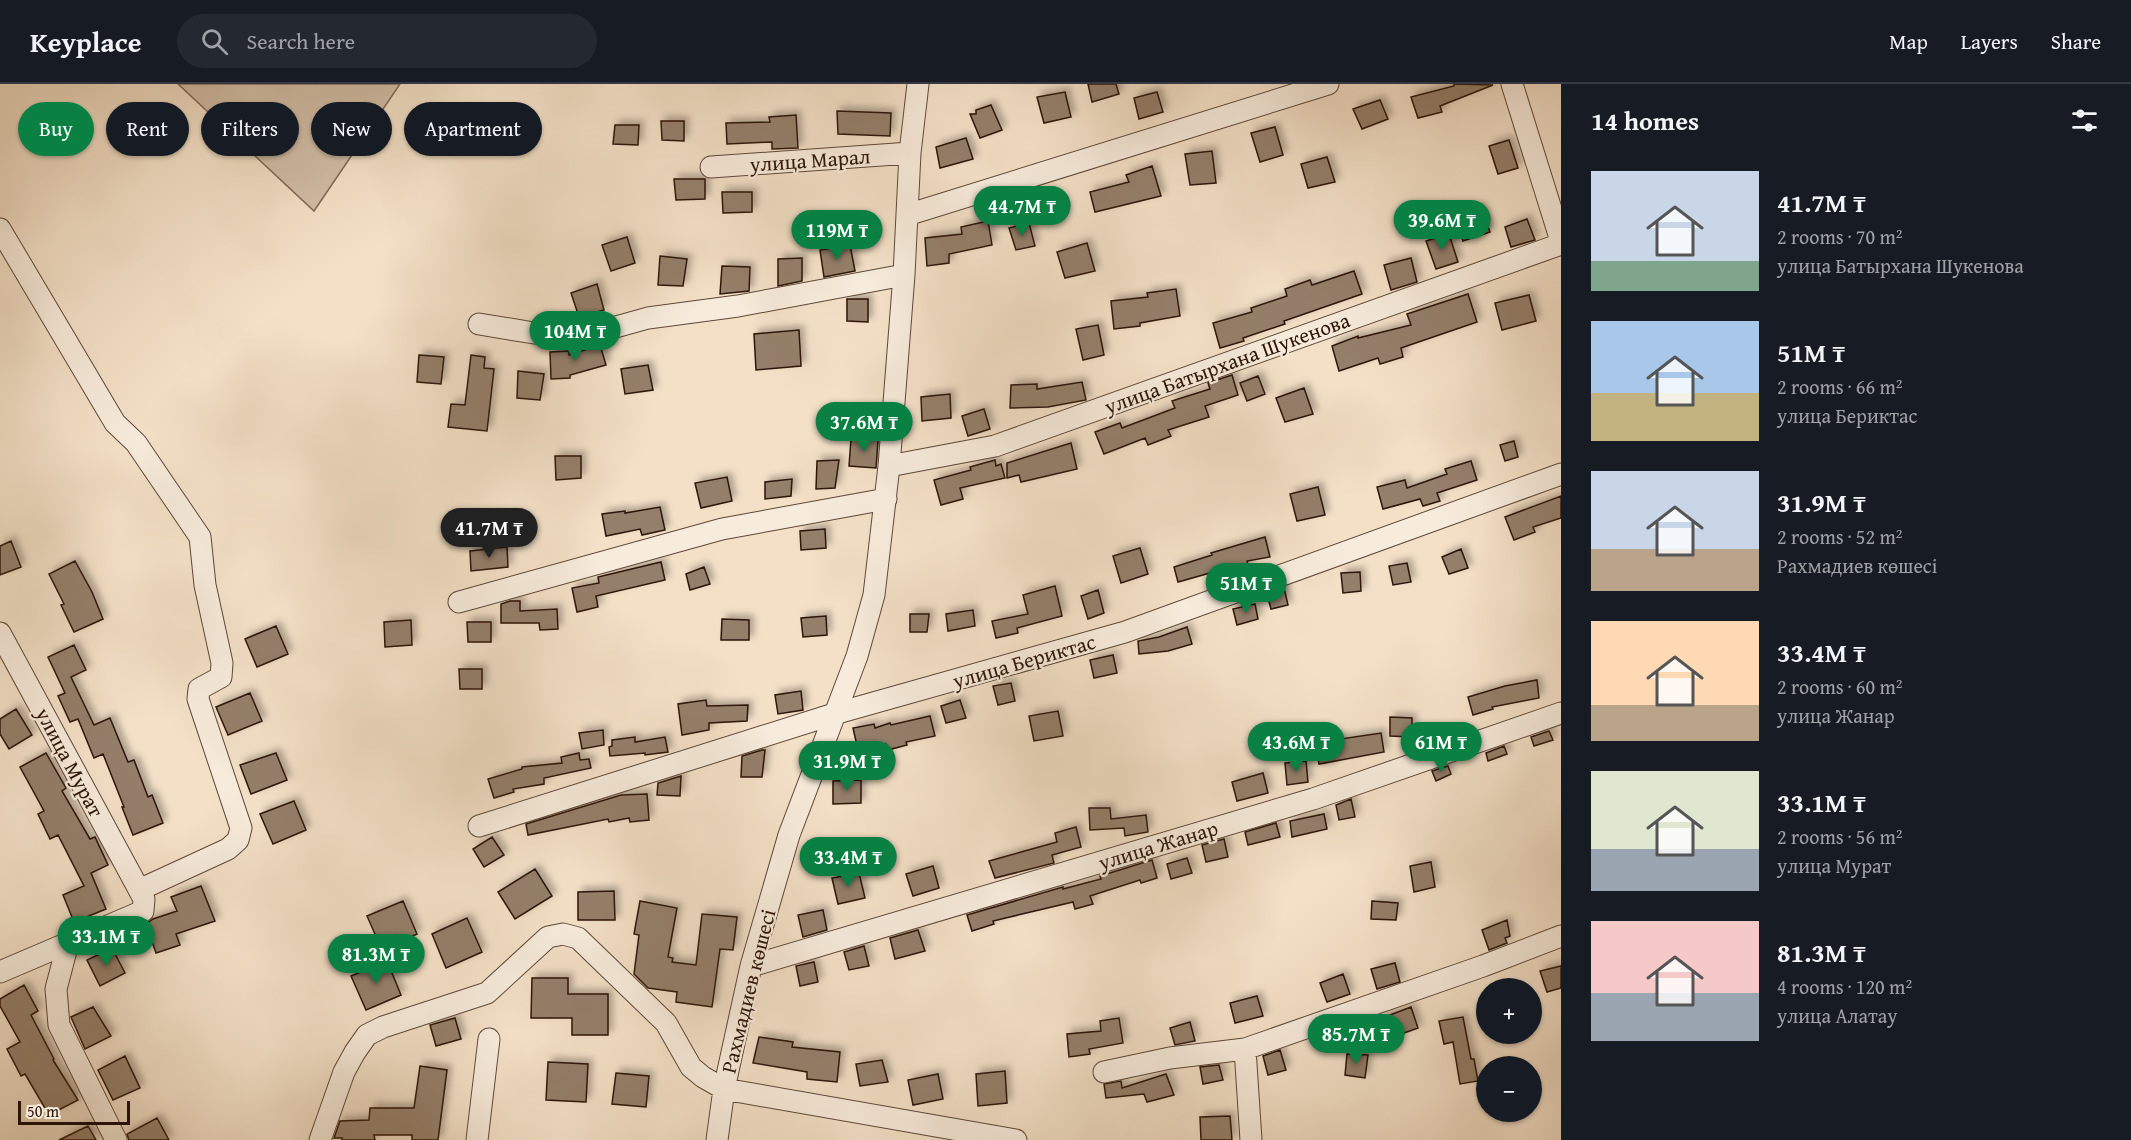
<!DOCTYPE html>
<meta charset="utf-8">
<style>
:root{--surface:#171b24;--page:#242831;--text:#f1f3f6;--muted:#9ea1a6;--line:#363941;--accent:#0b8043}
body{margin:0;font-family:"Gentium Book Plus",serif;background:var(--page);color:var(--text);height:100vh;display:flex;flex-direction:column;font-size:22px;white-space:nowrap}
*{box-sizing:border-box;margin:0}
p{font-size:20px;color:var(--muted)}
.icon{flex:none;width:33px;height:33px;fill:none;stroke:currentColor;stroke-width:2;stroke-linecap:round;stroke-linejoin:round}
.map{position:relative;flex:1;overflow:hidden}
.sheet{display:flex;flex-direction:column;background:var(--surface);width:570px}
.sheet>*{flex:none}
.top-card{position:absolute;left:18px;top:18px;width:570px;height:54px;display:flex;gap:12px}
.fabs{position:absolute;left:1476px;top:894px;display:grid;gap:12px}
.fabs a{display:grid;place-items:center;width:66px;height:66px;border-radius:50%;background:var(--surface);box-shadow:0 2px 4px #0004;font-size:30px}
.scale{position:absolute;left:18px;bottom:15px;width:112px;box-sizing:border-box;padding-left:6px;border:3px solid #2d1608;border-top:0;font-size:16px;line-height:21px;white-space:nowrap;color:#2d1608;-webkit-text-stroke:4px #f7ebdb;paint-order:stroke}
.price{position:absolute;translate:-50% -51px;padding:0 14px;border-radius:21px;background:var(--accent);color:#fff;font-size:20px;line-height:39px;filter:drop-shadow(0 2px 3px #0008)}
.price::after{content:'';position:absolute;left:50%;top:36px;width:18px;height:14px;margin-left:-9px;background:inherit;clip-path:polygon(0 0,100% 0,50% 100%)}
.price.active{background:#222;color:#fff}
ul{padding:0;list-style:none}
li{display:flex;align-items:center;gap:18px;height:150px;padding:0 30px}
li span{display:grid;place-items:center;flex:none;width:168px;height:120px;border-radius:0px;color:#555}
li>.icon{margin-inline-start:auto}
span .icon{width:72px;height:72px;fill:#fffc;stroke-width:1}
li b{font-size:26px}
h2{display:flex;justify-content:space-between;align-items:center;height:72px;padding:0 30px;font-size:26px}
.tag{padding:0 21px;border-radius:27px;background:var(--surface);box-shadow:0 2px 4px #0004;font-size:21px;line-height:54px}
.tag.active{background:var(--accent);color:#fff}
header{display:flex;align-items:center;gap:36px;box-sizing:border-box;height:84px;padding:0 30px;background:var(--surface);border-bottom:2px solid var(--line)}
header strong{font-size:28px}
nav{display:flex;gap:33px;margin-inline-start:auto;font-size:21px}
.search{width:420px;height:54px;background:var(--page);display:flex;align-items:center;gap:15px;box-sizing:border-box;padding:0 21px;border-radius:33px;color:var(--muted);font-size:22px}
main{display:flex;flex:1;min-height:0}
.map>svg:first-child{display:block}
</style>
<header>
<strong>Keyplace</strong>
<div class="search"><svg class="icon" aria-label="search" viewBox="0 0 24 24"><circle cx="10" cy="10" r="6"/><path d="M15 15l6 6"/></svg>Search here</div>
<nav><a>Map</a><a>Layers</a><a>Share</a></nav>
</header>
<main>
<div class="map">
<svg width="1561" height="1056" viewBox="0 0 1561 1056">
<defs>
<filter id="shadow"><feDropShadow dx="4.5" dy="-4.5" stdDeviation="3" flood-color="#0004"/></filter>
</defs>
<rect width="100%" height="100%" fill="#f3e0c7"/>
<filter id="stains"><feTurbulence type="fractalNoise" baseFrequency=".00333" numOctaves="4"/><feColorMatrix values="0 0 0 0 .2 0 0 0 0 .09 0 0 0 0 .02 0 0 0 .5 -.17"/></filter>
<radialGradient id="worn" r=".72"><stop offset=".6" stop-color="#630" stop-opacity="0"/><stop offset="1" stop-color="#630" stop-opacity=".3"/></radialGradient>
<path fill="#d1bea7" stroke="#7f6a58" stroke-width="1.5" d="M178 0H400L314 127Z"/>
<path fill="#947f6b" stroke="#2d1608" stroke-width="1.5" filter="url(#shadow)" d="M1088 0H1116L1119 10 1092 18Z
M1454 0 1493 1 1440 22 1442 28 1418 34 1411 13 1454 2Z
M1065 8 1071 33 1044 39 1037 13Z
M1157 8 1163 28 1139 35 1134 14Z
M1380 16 1388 35 1362 45 1353 25Z
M991 21 1002 46 980 54 970 30H976V26Z
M837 27 891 29 890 52 838 50Z
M796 31 798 64 772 65V58L727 60 726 39 770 38 769 33Z
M661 37H684V57L662 56Z
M615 41H639L638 61 613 60Z
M1275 43 1283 71 1260 78 1251 49Z
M966 54 973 75 940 84 936 63Z
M1509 56 1518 84 1498 90 1489 62Z
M1212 67 1216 99 1190 101 1185 70Z
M1327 73 1335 98 1308 104 1301 80Z
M1152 82 1161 112 1095 128 1090 108 1129 98 1126 91Z
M674 95H705V115L676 116Z
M722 108H752V128L723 129Z
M1481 123 1490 148 1463 157 1455 131Z
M1527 135 1535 156 1511 163 1505 143Z
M988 137 992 161 949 170V179L927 182 925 154 962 150 961 143Z
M1029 139 1035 162 1016 166 1009 144Z
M1449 150 1458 178 1436 185 1426 157Z
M627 153 635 179 611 187 602 161Z
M1087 159 1095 187 1065 194 1057 168Z
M850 161 855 187 824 193 820 166Z
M660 172 687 175 683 202 658 201Z
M802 174V197L778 202V175Z
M1411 174 1417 198 1391 206 1384 181Z
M722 182 750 183 749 207 720 210Z
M1354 187 1362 210 1284 237 1285 240 1243 254 1244 257 1220 264 1213 239 1252 228 1251 224 1287 212 1285 205 1310 196 1312 201Z
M597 200 604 226 579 233 571 209Z
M1176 205 1180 232 1140 239V242L1114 245 1111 217 1148 213 1147 209Z
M1468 210 1477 238 1401 264 1403 273 1380 280 1378 274 1339 287 1332 262 1358 252V254L1411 241 1407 230Z
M1529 211 1536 237 1502 246 1495 219Z
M847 215H868V238L847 237Z
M1098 241 1104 271 1083 276 1076 245Z
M799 246 801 282 756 286 754 250Z
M600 261 606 281 570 291V294L551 295 550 268 569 267V271Z
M419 271 444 273 441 300 417 298Z
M471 271 485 273 484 284 494 285 487 347 448 343 451 320 465 321Z
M648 281 653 306 625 310 621 285Z
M518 287 544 290 540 316 517 314Z
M1232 291 1238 311 1205 322 1209 333 1168 346 1171 352 1148 361 1145 354 1104 370 1095 348 1120 339 1122 344 1175 324 1172 317 1210 305 1208 299Z
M1258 292 1265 310 1247 317 1240 299Z
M1082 298 1086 316 1048 323 1010 324 1011 301 1037 300V305Z
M1304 304 1313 330 1285 338 1276 314Z
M950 310 951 334 922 337 921 313Z
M984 325 990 345 968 352 962 332Z
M851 355 878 356 876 384 849 382Z
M1514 357 1518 373 1505 377 1500 361Z
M1071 359 1077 385 1021 398 1019 391 1007 394V379Z
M555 372H581V394L556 396Z
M839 376 835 404 816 405 817 377Z
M995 376 996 382 1001 380 1005 394 960 404 963 415 941 421 934 396 971 386 970 383Z
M1471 377 1477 396 1437 409 1440 417 1423 422 1420 415 1383 425 1377 403 1405 396 1407 404 1447 390 1445 385Z
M727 393 732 417 701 424 695 399Z
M792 395 791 412 765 415V398Z
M1318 403 1325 431 1297 437 1290 410Z
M1561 412V434L1533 443 1535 448 1514 456 1505 433Z
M660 423 665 446 642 451 640 445 606 452 602 430 625 427V429Z
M825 445 826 464 801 466 800 447Z
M1265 453 1270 473 1247 477 1249 483 1218 491 1217 487 1178 498 1174 483 1212 471 1211 469Z
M11 457 21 483 0 491V462Z
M507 463 508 483 471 487 470 467Z
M1140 464 1148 490 1121 499 1113 472Z
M1461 465 1468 484 1449 490 1442 473Z
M75 477 92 508 103 535 74 548 61 521 64 520 49 490Z
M661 478 665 496 596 512 598 523 577 528 572 504 599 499 598 493Z
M1407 479 1411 498 1393 501 1389 482Z
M704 483 710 500 690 506 686 490Z
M1360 488 1361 507 1343 509 1341 489Z
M1055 502 1062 532 1017 544 1018 549 996 554 992 537 1028 530 1023 511Z
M1284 504 1288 521 1271 525 1267 510Z
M1098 506 1104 529 1088 535 1081 512Z
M510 517H520V527L557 525 558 545 540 546 539 539H501V520Z
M1255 520 1258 535 1237 541 1233 525Z
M973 526 975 542 948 547 946 530Z
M910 530H929L927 548H910Z
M826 532 827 551 803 553 801 534Z
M722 535 749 536V556H721Z
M411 536 412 561 385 563 384 538Z
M467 538H491V558H468Z
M276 542 288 570 257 583 245 555Z
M1187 543 1192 560 1168 567 1139 570 1138 557 1159 553Z
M74 561 86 586 71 593 94 641 110 634 128 678 134 676 148 713 152 711 163 739 133 751 122 723H124L103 670 94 674 78 635 70 638 58 612 65 609 48 573Z
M1113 571 1117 589 1094 594 1090 576Z
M459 585H482V605H460Z
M1537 596 1539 614 1492 623 1493 625 1473 631 1468 613 1505 602Z
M1011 599 1015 617 998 621 993 602Z
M801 607 803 626 778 630 775 611Z
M250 609 262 637 228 651 216 623Z
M706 616 707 622 748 621 747 637 709 639V646L682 651 678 620Z
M960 616 966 634 946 639 941 622Z
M16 625 32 651 9 665 0 650V635Z
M1058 627 1063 652 1034 657 1029 632Z
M930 632 935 652 906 658 907 661 888 666 886 660 858 666 853 644 874 640 875 644 890 639 891 641Z
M1390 633 1412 634V653L1390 652Z
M603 646 604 661 582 665 579 649Z
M1549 647 1553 656 1534 662 1531 653Z
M1381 649 1384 668 1319 680 1315 657 1341 653V655Z
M635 653V658L665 653 668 668 645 671V669L610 672 609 663 612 662V656Z
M1504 662 1507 670 1488 677 1486 669Z
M762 666H765L762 693H741L742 672Z
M46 669 66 704 62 707 90 755 95 753 108 781 91 789 106 825 74 838 63 811 84 802 58 751 50 755 38 730 44 727 20 683Z
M276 669 287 696 251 710 240 681Z
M579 669 580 676 589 675 591 684 544 694V700L513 705 514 708 494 714 488 695 522 685V683L562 679 561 673Z
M1306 677 1308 698 1287 701 1285 679Z
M1448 682 1451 690 1436 697 1432 687Z
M1263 689 1268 709 1237 717 1232 698Z
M681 692 680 712 657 711 658 699Z
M861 696V719L833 720V697Z
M647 710 649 736 630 738 629 734 609 738 608 735 528 751 526 740 621 711Z
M1351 715 1355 733 1339 736 1336 721Z
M294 717 306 746 273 760 260 730Z
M1089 724H1110L1111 735 1146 731 1148 748 1125 752 1124 744 1090 746Z
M1324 730 1327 745 1292 753 1290 737Z
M1276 739 1280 753 1248 761 1245 748Z
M1076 743 1081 763 1052 771 1054 779 995 794 989 777 1057 758 1055 749Z
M492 753 504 771 484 783 473 765Z
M1224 755 1228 773 1206 778 1202 761Z
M1187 774 1192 789 1171 795 1167 780Z
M1152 776 1157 794 1141 799 1140 796 1090 812 1093 820 1075 825 1073 818 993 837 994 840 972 847 967 831 1063 803V805L1101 795 1100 792Z
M1431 778 1435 803 1414 808 1410 782Z
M933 782 939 804 913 812 906 790Z
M535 785 552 812 515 835 498 808Z
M859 789 865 814 838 820 832 794Z
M201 802 215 837 176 850 180 861 156 869 146 840 153 835 177 827 171 813Z
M614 807 615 836H578V808Z
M403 817 417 850 382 866 367 832Z
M640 817 677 824 668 873 673 874 672 878 696 881 702 830 737 833 733 866 720 865 712 923 676 918 677 908 648 904 634 890 639 851 634 850Z
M1372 817 1398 819 1396 836 1371 835Z
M823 826 827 846 803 853 798 831Z
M467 834 482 868 446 884 432 850Z
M1507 836 1510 852 1505 854 1507 859 1489 866 1482 846Z
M918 846 925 867 895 875 890 854Z
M864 862 869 882 849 886 844 868Z
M112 864 125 889 100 902 87 876Z
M387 877 401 911 366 926 351 892Z
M814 878 818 898 800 902 796 882Z
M1395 879 1400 898 1377 905 1371 885Z
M1561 882V904L1547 908 1540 887Z
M1343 890 1350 910 1327 918 1320 899Z
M532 894H568V910H608V951H572V934H531Z
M24 901 38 927 31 931 54 975 53 976 78 1016 49 1031 25 990 21 992 7 965 20 958 0 922V915Z
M1257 912 1263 932 1235 939 1230 919Z
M93 923 111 952 85 965 71 933Z
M1411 923 1418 944 1390 954 1382 934Z
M1463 933 1471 975H1474L1478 997 1460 1000 1453 958 1444 960 1439 937Z
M455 934 461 955 436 962 430 941Z
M1119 934 1123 959 1089 965 1090 970 1069 973 1067 950 1101 947 1100 937Z
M1190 938 1195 957 1175 961 1170 944Z
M759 953 793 958 792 963 840 968 837 998 807 995V988L753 979Z
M1280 966 1286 986 1268 991 1263 972Z
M1347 970 1368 971 1365 994 1345 991Z
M125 972 140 1004 113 1016 98 986Z
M882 976 888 998 860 1002 856 980Z
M548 978 588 980 586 1018 546 1016Z
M1219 981 1223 996 1203 1000 1200 983Z
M420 982 447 986 438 1056H412V1051H374L375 1056H342V1054H334L340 1037 369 1036 370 1024H414Z
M1005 987 1007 1019 978 1022 976 990Z
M616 989 649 992 646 1023 612 1020Z
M938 990 943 1015 913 1021 908 996Z
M1166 990 1174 1011 1147 1018 1144 1010 1106 1014 1104 1000 1121 997 1122 1004Z
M1230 1032 1232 1056H1201L1200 1033Z
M157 1034 169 1056H129L127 1050Z
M88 1042 96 1056H59Z"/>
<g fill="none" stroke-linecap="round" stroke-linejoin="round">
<defs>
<path id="minor" d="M1512 0 1561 157
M711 83 910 69
M907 131 1328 0
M0 145 115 339 136 359 200 453 205 501 222 579 221 593 199 605 198 615 241 744 238 756 228 765 139 806
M479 240 534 249 605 246 648 234 738 222 904 191
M889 382 995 362 1561 160
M459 518 722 445 886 415
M0 549 144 815 143 827 0 888
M479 742 834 630 1125 548 1561 390
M68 859 56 905 59 941 116 1056
M751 882 1313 715 1561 629
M1104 988 1170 974 1245 965
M320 1056 344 988 355 968 367 951 383 943 487 909 548 853 563 850 578 854 666 939 691 983 703 993 724 1005 1016 1056
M477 1056 489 955
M717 1056 724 1005 751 882 789 751 857 572 874 511 889 382 904 191 910 69 918 0
M1251 1056 1245 965 1483 882 1561 852"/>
</defs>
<use href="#minor" stroke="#5e4838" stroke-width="23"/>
<use href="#minor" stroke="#f7ebdb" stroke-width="21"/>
</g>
<g text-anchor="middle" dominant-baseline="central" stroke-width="4.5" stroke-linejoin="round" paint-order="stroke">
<g font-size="21" fill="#2d1608" stroke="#f7ebdb">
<text transform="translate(810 76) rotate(-4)">улица Марал</text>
<text transform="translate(1227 279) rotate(-20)">улица Батырхана Шукенова</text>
<text transform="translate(1024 577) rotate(-16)">улица Бериктас</text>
<text transform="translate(70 678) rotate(62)">улица Мурат</text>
<text transform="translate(1158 761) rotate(-17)">улица Жанар</text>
<text transform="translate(748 907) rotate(-76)">Рахмадиев көшесі</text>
</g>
</g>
<rect width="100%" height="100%" filter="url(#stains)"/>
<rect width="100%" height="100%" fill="url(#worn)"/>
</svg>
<div class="fabs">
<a>+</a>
<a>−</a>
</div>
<div class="scale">50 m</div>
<b class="price" style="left:1022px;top:153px">44.7M ₸</b>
<b class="price" style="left:1442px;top:167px">39.6M ₸</b>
<b class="price" style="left:837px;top:177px">119M ₸</b>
<b class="price" style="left:575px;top:278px">104M ₸</b>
<b class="price" style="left:864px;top:369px">37.6M ₸</b>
<b class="price active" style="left:489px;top:475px">41.7M ₸</b>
<b class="price" style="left:1246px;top:530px">51M ₸</b>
<b class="price" style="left:1296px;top:689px">43.6M ₸</b>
<b class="price" style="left:1441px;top:689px">61M ₸</b>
<b class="price" style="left:847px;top:708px">31.9M ₸</b>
<b class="price" style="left:848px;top:804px">33.4M ₸</b>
<b class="price" style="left:106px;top:883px">33.1M ₸</b>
<b class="price" style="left:376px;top:901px">81.3M ₸</b>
<b class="price" style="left:1356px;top:981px">85.7M ₸</b>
<div class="top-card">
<a class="tag active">Buy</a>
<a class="tag">Rent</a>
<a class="tag">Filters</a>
<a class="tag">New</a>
<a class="tag">Apartment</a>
</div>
</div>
<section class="sheet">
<h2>14 homes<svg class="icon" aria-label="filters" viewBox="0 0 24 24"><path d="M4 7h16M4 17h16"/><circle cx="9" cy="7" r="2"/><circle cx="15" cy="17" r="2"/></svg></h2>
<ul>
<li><span style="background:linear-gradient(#c9d6e8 75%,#7fa58c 0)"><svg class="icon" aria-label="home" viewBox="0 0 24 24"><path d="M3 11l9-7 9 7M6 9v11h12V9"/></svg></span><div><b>41.7M ₸</b><p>2 rooms · 70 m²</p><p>улица Батырхана Шукенова</p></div></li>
<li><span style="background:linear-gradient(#a9c7e8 60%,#c2b280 0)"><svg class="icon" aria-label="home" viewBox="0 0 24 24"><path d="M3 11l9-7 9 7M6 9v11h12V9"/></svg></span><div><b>51M ₸</b><p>2 rooms · 66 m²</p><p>улица Бериктас</p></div></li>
<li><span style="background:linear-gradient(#c9d6e8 65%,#b9a48a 0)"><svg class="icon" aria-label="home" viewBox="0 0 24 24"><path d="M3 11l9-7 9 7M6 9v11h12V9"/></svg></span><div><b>31.9M ₸</b><p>2 rooms · 52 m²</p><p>Рахмадиев көшесі</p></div></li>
<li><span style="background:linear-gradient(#ffd9b3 70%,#b9a48a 0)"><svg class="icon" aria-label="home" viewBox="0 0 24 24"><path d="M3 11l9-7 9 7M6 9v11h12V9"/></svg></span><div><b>33.4M ₸</b><p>2 rooms · 60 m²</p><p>улица Жанар</p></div></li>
<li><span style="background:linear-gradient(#dfe7d0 65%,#9aa5b1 0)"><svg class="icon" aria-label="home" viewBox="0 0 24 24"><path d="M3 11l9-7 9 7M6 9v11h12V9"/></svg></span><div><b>33.1M ₸</b><p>2 rooms · 56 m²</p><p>улица Мурат</p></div></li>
<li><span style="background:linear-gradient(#f6c9c9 60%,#9aa5b1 0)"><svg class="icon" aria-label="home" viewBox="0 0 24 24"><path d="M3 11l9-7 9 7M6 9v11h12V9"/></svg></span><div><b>81.3M ₸</b><p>4 rooms · 120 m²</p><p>улица Алатау</p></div></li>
</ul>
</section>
</main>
